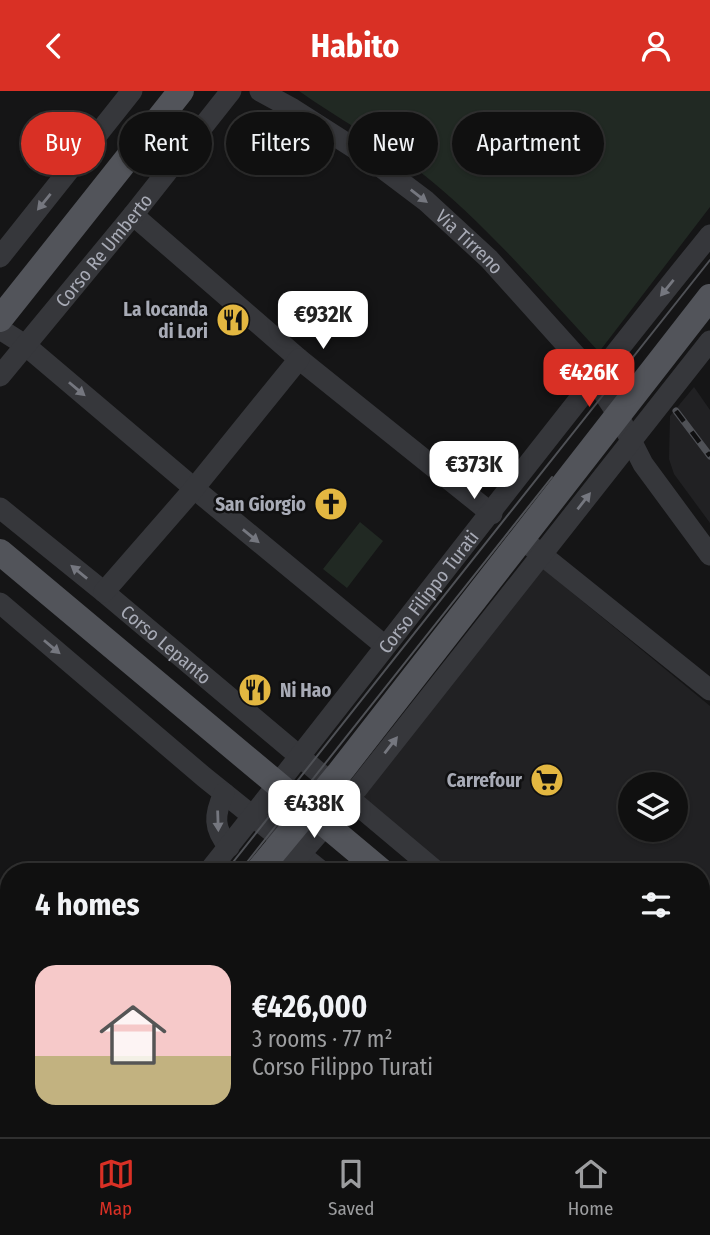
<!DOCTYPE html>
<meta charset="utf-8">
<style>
:root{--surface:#101010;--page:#1e1e1e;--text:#f1f3f6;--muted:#9c9d9f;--line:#303030;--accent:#d93025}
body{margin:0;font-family:"Fira Sans Condensed",sans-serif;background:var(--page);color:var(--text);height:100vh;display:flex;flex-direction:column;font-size:26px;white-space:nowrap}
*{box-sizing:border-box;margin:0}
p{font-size:23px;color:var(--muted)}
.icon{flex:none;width:38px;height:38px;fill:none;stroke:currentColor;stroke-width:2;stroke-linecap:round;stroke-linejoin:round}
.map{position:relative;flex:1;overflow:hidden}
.side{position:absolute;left:0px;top:772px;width:710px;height:275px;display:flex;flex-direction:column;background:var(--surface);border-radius:28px 28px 0 0;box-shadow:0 2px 5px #0004,0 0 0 2px var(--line)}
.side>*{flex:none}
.banner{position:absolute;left:21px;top:21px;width:668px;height:63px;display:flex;gap:14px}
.tools{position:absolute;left:618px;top:681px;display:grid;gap:14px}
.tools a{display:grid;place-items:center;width:70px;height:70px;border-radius:50%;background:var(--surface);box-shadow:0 2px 5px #0004,0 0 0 2px var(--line);font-size:35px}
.price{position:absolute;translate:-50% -60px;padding:0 16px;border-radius:14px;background:#fff;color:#222;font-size:23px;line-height:46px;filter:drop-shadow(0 2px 4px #0008)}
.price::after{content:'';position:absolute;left:50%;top:42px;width:21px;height:16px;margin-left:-10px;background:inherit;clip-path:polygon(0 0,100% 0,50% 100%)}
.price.active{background:var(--accent);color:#fff}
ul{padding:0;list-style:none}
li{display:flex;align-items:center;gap:21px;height:175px;padding:0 35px}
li+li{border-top:2px solid var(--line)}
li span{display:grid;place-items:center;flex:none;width:196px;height:140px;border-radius:21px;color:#555}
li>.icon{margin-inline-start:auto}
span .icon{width:84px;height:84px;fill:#fffc;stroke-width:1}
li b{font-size:30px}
h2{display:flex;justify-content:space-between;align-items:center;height:84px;padding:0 35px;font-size:30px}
.pill{padding:0 24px;border-radius:32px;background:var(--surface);box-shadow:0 2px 5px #0004,0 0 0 2px var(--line);font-size:24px;line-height:63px}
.pill.active{background:var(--accent);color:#fff}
header{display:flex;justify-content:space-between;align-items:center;height:91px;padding:0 35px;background:var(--accent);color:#fff;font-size:32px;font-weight:700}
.tab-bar{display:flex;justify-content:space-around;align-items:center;height:98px;border-top:2px solid var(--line);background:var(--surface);font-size:19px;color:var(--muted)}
.tab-bar a{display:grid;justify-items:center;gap:4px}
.tab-bar .active{color:var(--accent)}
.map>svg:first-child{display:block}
</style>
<header><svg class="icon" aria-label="back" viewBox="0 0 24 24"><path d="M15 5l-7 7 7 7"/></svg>Habito<svg class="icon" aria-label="person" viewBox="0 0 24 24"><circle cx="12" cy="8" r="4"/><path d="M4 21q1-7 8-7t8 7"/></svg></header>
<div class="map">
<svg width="710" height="1046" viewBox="0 0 710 1046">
<rect width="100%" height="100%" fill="#151516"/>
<path fill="#212123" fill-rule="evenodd" d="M694 296 710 319V432L674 383 669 368 670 325Z
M536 472 710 615V987L702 981V780H451L360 707ZM630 693H676V738H630Z"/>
<path fill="#212923" d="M299 0H710V116L599 261C541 198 486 133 419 80 381 50 338 28 299 0Z
M360 431 383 450 347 497 323 478Z"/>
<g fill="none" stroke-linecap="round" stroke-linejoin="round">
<g stroke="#36373b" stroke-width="21">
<path id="s1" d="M260 0 293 18 365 64 426 110 489 168 587 277 618 324 643 373 710 464"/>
<path d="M133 124 299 268 492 423"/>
<path d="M0 166 132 0"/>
<path d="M0 238 25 254 202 404 385 555"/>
<path id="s2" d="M0 285 133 124 231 0"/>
<path id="s3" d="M0 417 104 501 436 780"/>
<path d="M532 456 710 599"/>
<path d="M104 501 192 400 299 268"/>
<path d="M0 512 204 686 321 780"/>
<path d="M224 702C214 724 213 737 229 756"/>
<path id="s4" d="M209 780C377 569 540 354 710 144"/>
<path d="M286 780 357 698 710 250"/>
<path d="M702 998 710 1004"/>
<path d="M271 1038 281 1046"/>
<path d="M630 1038 640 1046"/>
<path d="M0 1043 9 1032"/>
<path d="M78 1046 84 1038"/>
</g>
<path stroke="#52545a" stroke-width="26" d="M0 228 181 0
M0 461 381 780
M258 780 340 681 710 206
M688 1038 698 1046
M45 1046 52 1038"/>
<path stroke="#4f5156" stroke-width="2" d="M226 780 710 169
M240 780 552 386
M10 1046 17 1038
M24 1046 31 1038"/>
<defs>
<path id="rail" d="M676 320 710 365"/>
</defs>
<use href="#rail" stroke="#4f5156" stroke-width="7"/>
<use href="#rail" stroke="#101011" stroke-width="4.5" stroke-dasharray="13" stroke-linecap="butt"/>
</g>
<defs><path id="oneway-solid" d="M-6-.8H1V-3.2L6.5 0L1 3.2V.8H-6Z" transform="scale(1.75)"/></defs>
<g fill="#75777f">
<use href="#oneway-solid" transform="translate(419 105) rotate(38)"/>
<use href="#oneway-solid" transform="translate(44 111) rotate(129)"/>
<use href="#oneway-solid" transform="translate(667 197) rotate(129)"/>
<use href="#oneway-solid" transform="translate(77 298) rotate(40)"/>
<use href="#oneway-solid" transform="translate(584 410) rotate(-52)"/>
<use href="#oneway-solid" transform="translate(251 445) rotate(39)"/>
<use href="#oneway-solid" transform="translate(79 481) rotate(-141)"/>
<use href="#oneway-solid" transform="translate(52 556) rotate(40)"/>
<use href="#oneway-solid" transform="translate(391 654) rotate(-52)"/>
<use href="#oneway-solid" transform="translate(218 730) rotate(88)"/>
</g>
<defs>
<symbol id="restaurant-disc" viewBox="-11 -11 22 22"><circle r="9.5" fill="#e3b741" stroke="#101011"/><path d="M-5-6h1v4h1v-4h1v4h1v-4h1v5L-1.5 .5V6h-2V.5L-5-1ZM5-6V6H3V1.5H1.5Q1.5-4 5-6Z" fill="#111"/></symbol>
<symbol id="church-disc" viewBox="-11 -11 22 22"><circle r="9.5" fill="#e3b741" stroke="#101011"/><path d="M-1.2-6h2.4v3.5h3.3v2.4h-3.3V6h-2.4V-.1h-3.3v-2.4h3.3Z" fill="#111"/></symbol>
<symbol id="supermarket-disc" viewBox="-11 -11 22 22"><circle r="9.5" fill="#e3b741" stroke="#101011"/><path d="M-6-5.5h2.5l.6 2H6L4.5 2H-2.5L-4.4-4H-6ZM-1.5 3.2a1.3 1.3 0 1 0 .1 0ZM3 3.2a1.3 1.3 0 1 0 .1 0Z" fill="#111"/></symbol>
</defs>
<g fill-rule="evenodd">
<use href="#restaurant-disc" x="214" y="210" width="38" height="38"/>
<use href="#church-disc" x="312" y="394" width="38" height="38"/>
<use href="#restaurant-disc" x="236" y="580" width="38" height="38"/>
<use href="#supermarket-disc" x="528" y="670" width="38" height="38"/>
</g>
<g text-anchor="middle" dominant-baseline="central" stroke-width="5" stroke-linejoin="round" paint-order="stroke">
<g font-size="19" fill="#a8abb6" stroke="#101011">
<text stroke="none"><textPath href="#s1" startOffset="259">Via Tirreno</textPath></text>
<text stroke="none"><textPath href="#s2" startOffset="163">Corso Re Umberto</textPath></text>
<text stroke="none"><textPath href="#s4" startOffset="355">Corso Filippo Turati</textPath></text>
<text stroke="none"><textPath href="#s3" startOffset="215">Corso Lepanto</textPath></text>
</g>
<g font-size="19" font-weight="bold" fill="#a8abb6" stroke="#101011" text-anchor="end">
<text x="208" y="218">La locanda<tspan x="208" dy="22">di Lori</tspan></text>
<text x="306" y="413">San Giorgio</text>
<text x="280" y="599" text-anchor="start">Ni Hao</text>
<text x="522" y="689">Carrefour</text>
</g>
</g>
</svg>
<div class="tools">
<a><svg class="icon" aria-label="layers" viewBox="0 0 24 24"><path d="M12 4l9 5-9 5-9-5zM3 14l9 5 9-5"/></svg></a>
</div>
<b class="price" style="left:323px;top:260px">€932K</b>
<b class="price active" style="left:589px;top:318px">€426K</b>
<b class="price" style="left:474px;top:410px">€373K</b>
<b class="price" style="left:314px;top:749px">€438K</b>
<div class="banner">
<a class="pill active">Buy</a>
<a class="pill">Rent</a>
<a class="pill">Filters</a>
<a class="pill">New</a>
<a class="pill">Apartment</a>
</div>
<section class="side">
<h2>4 homes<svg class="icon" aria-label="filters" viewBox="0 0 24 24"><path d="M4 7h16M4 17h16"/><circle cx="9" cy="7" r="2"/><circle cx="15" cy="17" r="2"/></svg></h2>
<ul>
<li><span style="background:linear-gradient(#f6c9c9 65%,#c2b280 0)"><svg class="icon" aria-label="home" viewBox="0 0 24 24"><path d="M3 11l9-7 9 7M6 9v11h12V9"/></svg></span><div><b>€426,000</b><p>3 rooms · 77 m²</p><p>Corso Filippo Turati</p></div></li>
</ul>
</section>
</div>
<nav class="tab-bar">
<a class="active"><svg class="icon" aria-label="map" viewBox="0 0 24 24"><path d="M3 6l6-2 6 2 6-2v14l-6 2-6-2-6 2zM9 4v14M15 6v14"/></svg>Map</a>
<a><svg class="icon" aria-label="saved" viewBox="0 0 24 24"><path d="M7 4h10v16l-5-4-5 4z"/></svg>Saved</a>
<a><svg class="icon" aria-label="home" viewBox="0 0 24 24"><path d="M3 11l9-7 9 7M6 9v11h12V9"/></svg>Home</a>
</nav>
